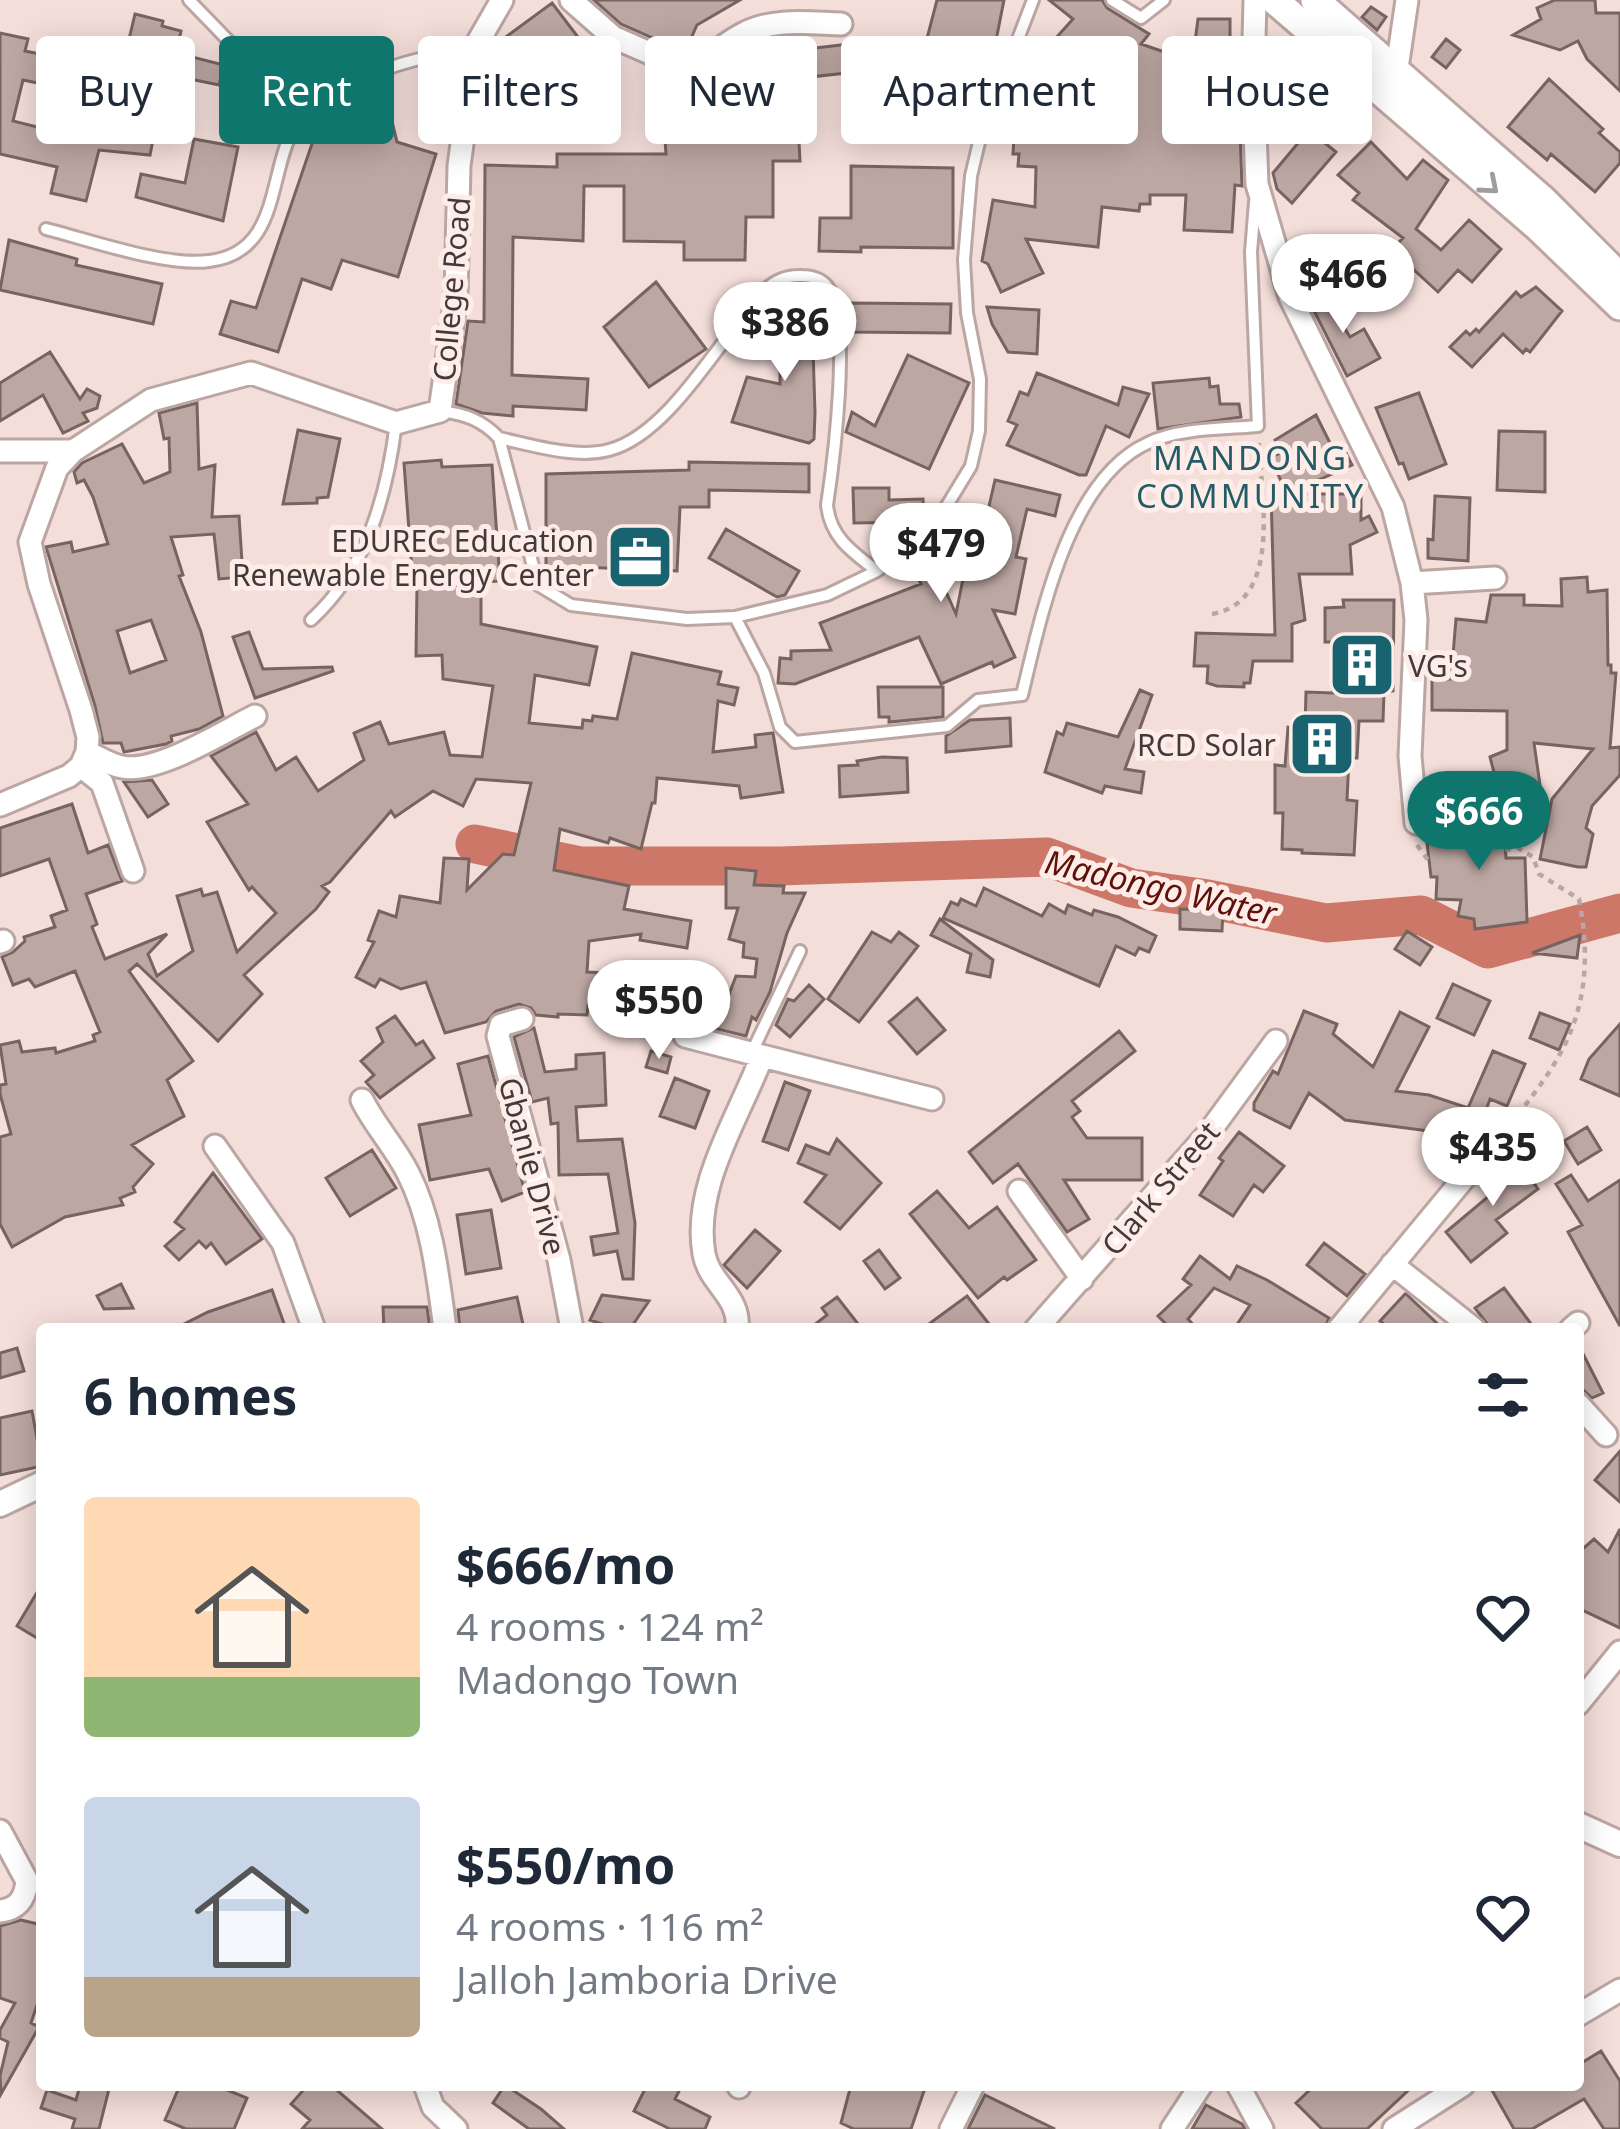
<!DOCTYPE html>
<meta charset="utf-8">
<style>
:root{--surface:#fff;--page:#f2f2f3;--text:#1f2937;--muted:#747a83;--accent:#0f766e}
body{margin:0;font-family:"Noto Sans",sans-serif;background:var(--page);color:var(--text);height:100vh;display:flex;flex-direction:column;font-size:45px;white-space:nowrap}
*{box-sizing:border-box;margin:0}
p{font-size:39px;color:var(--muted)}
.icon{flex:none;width:66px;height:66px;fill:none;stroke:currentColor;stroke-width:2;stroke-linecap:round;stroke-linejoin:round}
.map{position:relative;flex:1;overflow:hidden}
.drawer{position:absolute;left:36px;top:1323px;width:1548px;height:768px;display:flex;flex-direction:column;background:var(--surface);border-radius:12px;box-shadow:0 6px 30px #0003}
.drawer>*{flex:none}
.hud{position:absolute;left:36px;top:36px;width:1548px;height:108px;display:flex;gap:24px}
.price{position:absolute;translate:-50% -102px;padding:0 27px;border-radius:42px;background:#fff;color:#222;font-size:39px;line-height:78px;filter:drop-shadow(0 3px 6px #0008)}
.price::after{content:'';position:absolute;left:50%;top:72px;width:36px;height:27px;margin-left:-18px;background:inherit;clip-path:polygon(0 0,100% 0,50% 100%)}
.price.on{background:var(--accent);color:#fff}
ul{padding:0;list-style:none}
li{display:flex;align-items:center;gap:36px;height:300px;padding:0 48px}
li span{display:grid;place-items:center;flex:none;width:336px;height:240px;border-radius:12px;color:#555}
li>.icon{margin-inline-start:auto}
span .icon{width:144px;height:144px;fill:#fffc;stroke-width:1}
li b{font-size:51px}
h2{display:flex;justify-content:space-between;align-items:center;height:144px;padding:0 48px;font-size:51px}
.tag{padding:0 42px;border-radius:12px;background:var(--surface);box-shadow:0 6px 30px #0003;font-size:42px;line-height:108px}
.tag.on{background:var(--accent);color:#fff}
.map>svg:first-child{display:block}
</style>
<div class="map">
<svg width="1620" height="2129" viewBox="0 0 1620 2129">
<rect width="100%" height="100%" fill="#f4deda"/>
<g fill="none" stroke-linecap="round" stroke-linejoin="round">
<path stroke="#cd7769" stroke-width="39" d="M475 844 581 866H780L1047 857 1131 888 1208 899 1326 923 1421 915 1488 949 1620 913"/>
</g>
<path fill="#bda7a3" stroke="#776460" stroke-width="3" fill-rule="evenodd" d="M594 0H740L697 25 685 52 621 24Z
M937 0H1004L988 81 980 79 979 100H967L966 133 903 134 902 114H864V86L857 87 856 72 801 78 798 50 858 43 859 51 924 50Z
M1049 0H1102L1107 8 1149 34 1141 44 1173 55 1193 57 1198 19H1230V39L1239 40 1231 103 1239 104 1242 186 1235 185 1232 232 1184 230 1186 195H1150V204H1140L1139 211 1102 207 1098 247 1026 239 1043 273 1001 292 988 264 982 261 993 200 1035 207 1036 167 1018 166 1019 154H1013L1016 105 1037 59 1073 19Z
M1555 0H1595L1596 13H1620V91L1587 59 1578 41 1560 50 1513 35 1541 19 1537 8Z
M552 3 587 49 539 82 522 60 516 65 499 42Z
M1371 7 1386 17 1377 30 1362 17Z
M135 14 163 21 162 26 181 31 176 53 224 65 219 85 166 74 150 155 99 150 86 201 51 193 57 167 0 154V33L28 39 25 51 85 63 83 70 120 77ZM23 80 76 91 65 134 13 121Z
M1446 39 1460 50 1446 68 1432 57Z
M1549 79 1603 129 1599 133 1620 152V163L1595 192 1551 154 1547 160 1508 127Z
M386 96 397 142 436 154 398 277 342 260 331 289 302 279 278 352 220 334 231 301 256 308 318 126 366 141 356 103Z
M1309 130 1336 152 1292 203 1277 189 1273 173Z
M745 137 744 142H799L800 161H773V217H746L745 260H684V242L624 241V186H584L583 241 513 237 512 375 588 379 586 410 513 406V416L482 413 456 404 468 321 484 322 485 165 557 167V154H666L665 140Z
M194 139 238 147 223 221 136 197 141 174 185 183Z
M1371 142 1407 179 1423 160 1448 180 1416 229 1441 250 1469 220 1501 249 1472 282 1458 270 1438 292 1414 270 1393 301 1376 290 1403 251 1396 245 1403 238 1353 200 1359 193 1338 175Z
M851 166 953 168V248L861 247V252L819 251 820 218H851Z
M9 240 77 259 76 265 162 284 153 324 0 290Z
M656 282 706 349 649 387 604 327Z
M1320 287 1350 337 1364 329 1380 358 1347 376 1306 295Z
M1536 287 1562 311 1530 352 1526 349 1523 353 1503 334 1472 367 1450 347 1466 331 1470 335 1476 329 1479 332 1516 292 1521 297Z
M851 303 951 304 950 333 851 332Z
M776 304 812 316 815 413 814 439 809 443 732 422 747 377 780 384V327L767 320Z
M987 307 1039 310 1037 354 1008 352 992 324Z
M50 352 80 399 87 389 100 396 97 408 83 413 88 421 63 433 43 395 0 421V383Z
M908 355 969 383 929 469 846 432 852 412 875 426Z
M1037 373 1118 405 1123 387 1149 394 1129 437 1106 426 1086 475H1079L1007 445 1017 425 1008 421 1020 392 1028 395Z
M1209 378 1210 387 1218 386 1220 404H1239L1241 417 1158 429 1153 383Z
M1419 393 1446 464 1409 479 1403 463 1399 464 1376 408Z
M197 403 199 469 215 465 212 517 239 516 243 577 219 579 214 534 171 537 183 575 179 576 201 632 223 716 199 729 171 736 172 741 166 744 124 752 121 743H103L95 706 46 547 71 542 73 552 108 544 93 497 84 480 77 483 74 472 82 463 122 444 144 483 170 472 169 438 164 439 159 413ZM151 620 166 660 130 673 117 631Z
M1316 415 1333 449 1342 445 1352 465 1287 494 1270 457 1281 453 1275 440Z
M298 430 340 439 328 497 317 498V503L283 504Z
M1499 431 1545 432V492L1497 490Z
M441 460 442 467 492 465 500 581 481 582V624L597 647 589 685 535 675 529 723 582 728 583 720 592 721 593 716 617 719 632 653 721 672 718 684 738 688 734 705 718 701 713 752 756 747 755 735 773 733 783 792 741 798 739 786 657 778 655 803H652L641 849 610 838 608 843 560 829 554 870 629 886 624 909 691 921 687 948 640 940 641 934 589 941 587 972 630 974V987L659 988V1020H632V1007L588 1006 587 1015 558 1014V1017L536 1015 531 1008 519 1004 496 1011 486 1022 445 1033 426 982 401 989 380 979 375 987 356 977 374 942 368 940 379 911 396 917 400 896 440 903 444 858 469 859 467 890 503 854 514 855 531 783 476 779 463 806 433 791 395 817 391 811 330 882 322 886 329 892 316 909 244 975 262 994 218 1041 137 964 129 971 193 1061 167 1080 184 1116 132 1145 153 1164 133 1187 135 1192 120 1198 123 1205 65 1217 12 1247 0 1224V1137L11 1134 0 1094V1085L6 1084 0 1045 19 1041 22 1052 55 1048 56 1053 95 1041 93 1035 100 1032 75 971 35 987 29 979 13 985 2 957 13 952 25 941 24 937 55 927 51 916 67 910 49 859 0 876V828L72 804 88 853 108 845 122 881 86 894 97 924 92 927 105 959 167 934 148 954 157 976 193 951 177 896 201 889 203 896 217 892 237 952 276 913 252 887 249 890 207 822 248 804 211 756 256 732 276 770 296 757 318 791 364 760 354 733 380 722 389 744 444 732 450 755 482 757 493 686 443 679 442 655 416 656 417 585H413L404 463Z
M689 462 809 464V492L709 490V507H680L677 571 580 567V577L546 576V474L689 470Z
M995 480 1060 495 1055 516 1027 509 1016 557 1026 559 1015 614 993 610 1015 657 994 667 992 662 941 684 919 637 795 684 778 683 780 658 791 659V651L831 650 820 623 921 584 919 580 937 572 956 614 967 559 971 548 979 550Z
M853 488H889V500L923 499 924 522 854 523Z
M1271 494H1361V520L1369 516 1377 532 1350 545 1352 574H1299L1305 620 1292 624V661H1253L1250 683H1244V687L1217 686 1207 683 1208 666H1194L1196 633 1275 635Z
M1435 496 1470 498 1468 561 1428 558V539L1433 540Z
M726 529 799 571 785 595 777 597 709 558Z
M1587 577 1588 592 1607 590 1608 665H1611V673H1616L1610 748 1620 747V775L1592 806 1586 828 1593 834 1586 867H1578L1540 859 1552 799 1593 749 1534 743 1540 785 1500 796 1490 757 1507 750V711L1432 710V679H1451L1456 619 1486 622 1491 595H1524V605L1562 606 1561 579Z
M1343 600H1394L1393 691 1384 692 1383 721H1359L1357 758H1349L1347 800 1357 801 1354 855 1302 853V850L1282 849 1283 813H1275V765L1285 766 1288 727 1305 728 1306 692 1333 693 1331 642H1325V608L1344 607Z
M249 632 263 669 332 667 333 671 255 698 233 637Z
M878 687H943V717L889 722V717H879Z
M1140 690 1152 695 1125 769 1144 772 1141 793 1105 786 1102 793 1045 772 1057 732 1063 735 1067 723 1118 737Z
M1010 718 1011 746 946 752V736L970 720Z
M882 757 907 758 908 792 840 797 839 766 858 765 857 761Z
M152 780 168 804 148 817 124 782Z
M1496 816 1504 827 1506 858H1525L1527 922 1475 929 1474 919 1458 916 1461 900 1436 899 1437 877H1431L1426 834Z
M726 868 756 871 754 885 784 886 783 893H805L787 933 770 992 756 1020 752 1017 746 1036 705 1026 712 1001 725 1005 736 976 755 977 757 959 743 957 744 943 729 939 738 908H726Z
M984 888 1042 916 1049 904 1065 913 1068 905 1092 915 1094 910 1118 917 1156 936 1149 952 1139 948 1135 955 1116 946 1099 986 943 918 951 902 958 905 961 899 976 906Z
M1180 909 1223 910 1222 931 1180 929Z
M940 919 993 960 990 977 967 972 971 954 931 935Z
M1407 931 1432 947 1420 965 1395 949Z
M872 932 891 942 899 932 918 946 859 1022 828 999Z
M1580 935 1577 958 1532 953Z
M1453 984 1490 1001 1474 1035 1437 1018Z
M809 985 824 999 790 1037 776 1025 788 999 794 1001Z
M917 998 945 1030 917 1054 889 1022Z
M1304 1011 1337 1024 1333 1034 1373 1067 1400 1012 1429 1027 1396 1091 1429 1095 1468 1108 1493 1051 1525 1064 1507 1106 1490 1099 1471 1153 1427 1138 1429 1131 1345 1120 1309 1093 1290 1128 1254 1110V1103L1273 1071 1278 1074Z
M1540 1013 1570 1024 1559 1050 1530 1038Z
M395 1016 416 1045 423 1041 434 1058 380 1098 366 1082 374 1075 361 1061 383 1042 377 1028Z
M1620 1024V1096L1581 1079 1589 1059Z
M534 1028 545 1072 576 1069V1055L604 1053 606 1105 576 1107 578 1141 622 1139 635 1223 633 1279H623L617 1251 594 1255 591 1237 618 1233 608 1174 559 1175 558 1123 551 1124 548 1098 532 1102 514 1037Z
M1119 1031 1135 1051 1072 1101 1080 1111 1072 1117 1087 1138H1142V1180H1064L1089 1219 1067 1232 1018 1164 993 1183 969 1152Z
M651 1051 671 1057 667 1073 646 1067Z
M488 1056 525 1192 502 1201 489 1169 430 1180 419 1125 471 1115 458 1064Z
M675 1078 709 1091 695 1128 660 1116Z
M785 1082 810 1091 788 1150 763 1141Z
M1587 1127 1601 1150 1578 1164 1564 1141Z
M1239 1132 1284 1166 1263 1192 1254 1185 1233 1216 1200 1195 1223 1161 1219 1158Z
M837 1139 881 1183 840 1229 805 1202 826 1175 798 1163 806 1145 829 1154Z
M372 1150 396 1188 350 1216 326 1178Z
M1513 1154 1538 1189 1496 1220 1507 1233 1471 1262 1446 1232 1495 1191 1484 1175Z
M213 1173 262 1239 226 1264 211 1243 206 1248 199 1241 179 1260 165 1246 184 1229 175 1222Z
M1571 1175 1588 1201 1620 1180V1326L1568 1232 1582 1225 1556 1184Z
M937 1191 969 1228 997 1207 1036 1260 1007 1280 1004 1277 978 1298 910 1214Z
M491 1210 501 1268 466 1274 457 1215Z
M755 1230 780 1251 747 1288 724 1265Z
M1324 1243 1365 1274 1347 1296 1307 1265Z
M879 1250 900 1278 885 1289 864 1261Z
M1200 1256 1230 1279 1237 1266 1267 1280 1329 1318 1324 1329H1234L1250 1305 1214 1288 1188 1319 1197 1329H1171L1158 1316 1191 1285 1183 1279Z
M121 1284 133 1308 104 1309 97 1296Z
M1504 1288 1535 1329H1491L1475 1308Z
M272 1290 286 1329H174L208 1312Z
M1405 1294H1406L1443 1329H1390L1380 1321Z
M602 1295 649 1301 630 1329H617L590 1320Z
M967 1296 993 1329H922Z
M517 1297 524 1329H460L458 1310Z
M837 1297 862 1329H809L827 1315 822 1308Z
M383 1307H427L430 1329H384Z
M1578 1344 1603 1393 1592 1398 1578 1385Z
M17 1348 24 1371 0 1378V1353Z
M32 1411 42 1466 0 1475V1418Z
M1620 1451V1502L1595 1480Z
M1620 1529V1628L1578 1608V1553L1594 1539 1608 1552Z
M42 1584V1641L17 1626Z
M21 1920 42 1925V1990L31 2023 39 2027 1 2094 0 2076 8 2042 0 2038V2030L15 2003 0 1998V1926Z
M1601 2051 1620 2081V2129H1604L1584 2099 1532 2129H1514L1489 2085H1578V2065Z
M80 2085H110L99 2129H72L75 2119 41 2108 47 2090 76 2100Z
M180 2085H215L247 2098 234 2129H186L165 2120Z
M308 2085H331L382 2129H302L310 2120 291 2104Z
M505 2085 541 2109 564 2129H529L493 2103Z
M647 2085H682L675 2099 710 2117 705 2129H670L634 2111Z
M851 2085H926L911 2129H854L841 2123Z
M1315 2085H1414L1367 2129H1322L1296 2103Z
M985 2095 1055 2129H968Z
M1206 2105 1242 2124 1245 2129H1192Z"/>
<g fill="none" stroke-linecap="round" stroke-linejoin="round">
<defs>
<path id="service" d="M189 0 250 63 276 110 294 128
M1112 0 1141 18 1164 0
M46 229C90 240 166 267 209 261 280 253 268 175 293 130 297 123 307 117 314 111 365 69 411 59 475 47
M440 411C465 414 482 420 499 438L538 585 571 605 687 619 735 617 827 595 877 571 934 527 971 466 979 431 980 379 967 313 964 260 971 176 980 138 1033 0
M499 438C532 445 575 459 609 450 669 435 722 336 762 293 773 281 786 275 802 276 811 276 821 279 827 286 853 315 833 465 827 505 830 537 852 552 877 571
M735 617 764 673 780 727 795 742 947 726 978 700 1022 695C1041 617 1068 479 1148 443 1179 428 1224 429 1258 426L1251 252 1255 202
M311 620C367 569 387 495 396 423
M751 1054 800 951"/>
<path id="minor" d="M571 0 613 37 684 68C710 60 720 46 743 34 773 18 808 23 841 24
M1255 0 1253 80 1257 184 1290 297 1393 507 1412 583 1416 620 1410 756 1416 823
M1396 75 1407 0
M0 451H73
M1412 583 1495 578
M87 752C98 757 110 765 122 767 157 774 223 732 255 716
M81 766 102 783 133 871
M0 805 69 776 81 766 87 752 88 737 81 710 39 584 30 542 57 468 73 451 151 400 251 373 396 423 440 411 456 296 459 166 475 47 502 0
M0 942 3 941
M522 1019 501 1025 498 1036 559 1260 572 1329
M685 1036 762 1056
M362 1100C375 1126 395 1147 408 1173 432 1220 438 1277 445 1329
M215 1146 283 1243 314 1329
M1019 1191 1082 1279
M1392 1264 1474 1329
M737 1329C741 1297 709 1283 704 1254 692 1186 739 1117 762 1056L932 1099
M1036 1329 1207 1135 1276 1041
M1339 1329 1465 1177
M1571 1329 1578 1323
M1578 1404 1606 1435
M1578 1704 1620 1652
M0 1831 27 1881C25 1899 18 1909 0 1911
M1578 2015 1620 1990
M425 2085 433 2107 456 2129
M738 2085 739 2087
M1238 2085 1262 2129
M951 2129 973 2085
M1172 2129 1201 2085
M1394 2129 1463 2085"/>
<path id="tertiary" d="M0 1504 42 1484
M1578 1825 1620 1844"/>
<path id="secondary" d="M1274 0 1538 227 1620 306
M1315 0 1543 200 1620 277"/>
</defs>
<use href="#service" stroke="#bba6a2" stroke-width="16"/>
<use href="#minor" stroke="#bba6a2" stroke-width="27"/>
<use href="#tertiary" stroke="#bba6a2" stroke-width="30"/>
<use href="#secondary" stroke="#bba6a2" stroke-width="33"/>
<path stroke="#b8a7a4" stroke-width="4.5" stroke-dasharray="6 6" stroke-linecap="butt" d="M1212 614C1283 602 1261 496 1259 443
M1417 845 1428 860 1518 848 1533 857 1539 874 1579 899C1603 1024 1551 1075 1476 1164"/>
<use href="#service" stroke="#fff" stroke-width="10"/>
<use href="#minor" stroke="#fff" stroke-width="21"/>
<use href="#tertiary" stroke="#fff" stroke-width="24"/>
<use href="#secondary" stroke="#fff" stroke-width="27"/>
</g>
<defs><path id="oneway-chevron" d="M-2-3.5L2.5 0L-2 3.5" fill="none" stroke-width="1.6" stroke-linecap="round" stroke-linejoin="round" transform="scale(3)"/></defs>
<use stroke="#a09c9c" href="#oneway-chevron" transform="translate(1490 186) rotate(41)"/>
<defs>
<symbol id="office-square" viewBox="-11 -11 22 22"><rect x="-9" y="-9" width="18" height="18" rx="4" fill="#18636f" stroke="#feece9"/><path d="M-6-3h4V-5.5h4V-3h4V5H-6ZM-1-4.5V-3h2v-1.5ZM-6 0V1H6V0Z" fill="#fff"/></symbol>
<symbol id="building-square" viewBox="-11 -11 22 22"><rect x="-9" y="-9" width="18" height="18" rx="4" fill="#18636f" stroke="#feece9"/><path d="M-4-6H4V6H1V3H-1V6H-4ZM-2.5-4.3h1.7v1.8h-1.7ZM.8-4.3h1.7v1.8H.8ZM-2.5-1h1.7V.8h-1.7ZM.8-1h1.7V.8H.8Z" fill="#fff"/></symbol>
</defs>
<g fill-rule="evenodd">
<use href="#office-square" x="602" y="519" width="76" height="76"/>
<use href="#building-square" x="1324" y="627" width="76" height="76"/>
<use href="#building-square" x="1284" y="706" width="76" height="76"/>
</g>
<g text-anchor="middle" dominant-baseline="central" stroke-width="10" stroke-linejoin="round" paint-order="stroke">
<g font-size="30" fill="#423a38" stroke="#feece9">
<text transform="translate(451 289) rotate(-85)">College Road</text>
<text transform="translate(533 1166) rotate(75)">Gbanie Drive</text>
<text transform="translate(1160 1188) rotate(-50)">Clark Street</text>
</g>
<g font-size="30" fill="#423a38" stroke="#feece9" text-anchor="end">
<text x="594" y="540">EDUREC Education<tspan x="594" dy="34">Renewable Energy Center</tspan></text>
<text x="1408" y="665" text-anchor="start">VG's</text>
<text x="1276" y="744">RCD Solar</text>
</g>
<g font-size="33" letter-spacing="3" fill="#245c65" stroke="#feece9">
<text x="1251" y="457">MANDONG<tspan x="1251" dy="38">COMMUNITY</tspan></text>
</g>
<g font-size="33" font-style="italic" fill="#5f1108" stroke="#feece9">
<text transform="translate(1161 887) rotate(13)">Madongo Water</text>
</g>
</g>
</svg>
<b class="price" style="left:1343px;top:336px">$466</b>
<b class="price" style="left:785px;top:384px">$386</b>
<b class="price" style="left:941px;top:605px">$479</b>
<b class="price on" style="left:1479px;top:873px">$666</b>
<b class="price" style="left:659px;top:1062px">$550</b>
<b class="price" style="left:1493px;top:1209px">$435</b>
<div class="hud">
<a class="tag">Buy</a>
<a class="tag on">Rent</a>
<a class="tag">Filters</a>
<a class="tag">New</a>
<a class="tag">Apartment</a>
<a class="tag">House</a>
</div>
<section class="drawer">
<h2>6 homes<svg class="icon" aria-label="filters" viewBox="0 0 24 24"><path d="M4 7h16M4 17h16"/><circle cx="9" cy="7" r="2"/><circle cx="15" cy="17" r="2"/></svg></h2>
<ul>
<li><span style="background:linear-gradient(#ffd9b3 75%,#8fb573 0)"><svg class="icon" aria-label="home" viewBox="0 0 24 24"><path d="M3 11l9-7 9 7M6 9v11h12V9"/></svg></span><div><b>$666/mo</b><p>4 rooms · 124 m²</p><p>Madongo Town</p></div><svg class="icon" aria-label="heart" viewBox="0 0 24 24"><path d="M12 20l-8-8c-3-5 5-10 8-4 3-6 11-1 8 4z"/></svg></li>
<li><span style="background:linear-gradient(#c9d6e8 75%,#b9a48a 0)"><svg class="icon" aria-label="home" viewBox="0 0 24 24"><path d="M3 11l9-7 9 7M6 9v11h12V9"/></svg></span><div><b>$550/mo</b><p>4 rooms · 116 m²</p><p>Jalloh Jamboria Drive</p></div><svg class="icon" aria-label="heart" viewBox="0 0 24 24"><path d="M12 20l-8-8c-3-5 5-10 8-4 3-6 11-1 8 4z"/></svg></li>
</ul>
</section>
</div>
